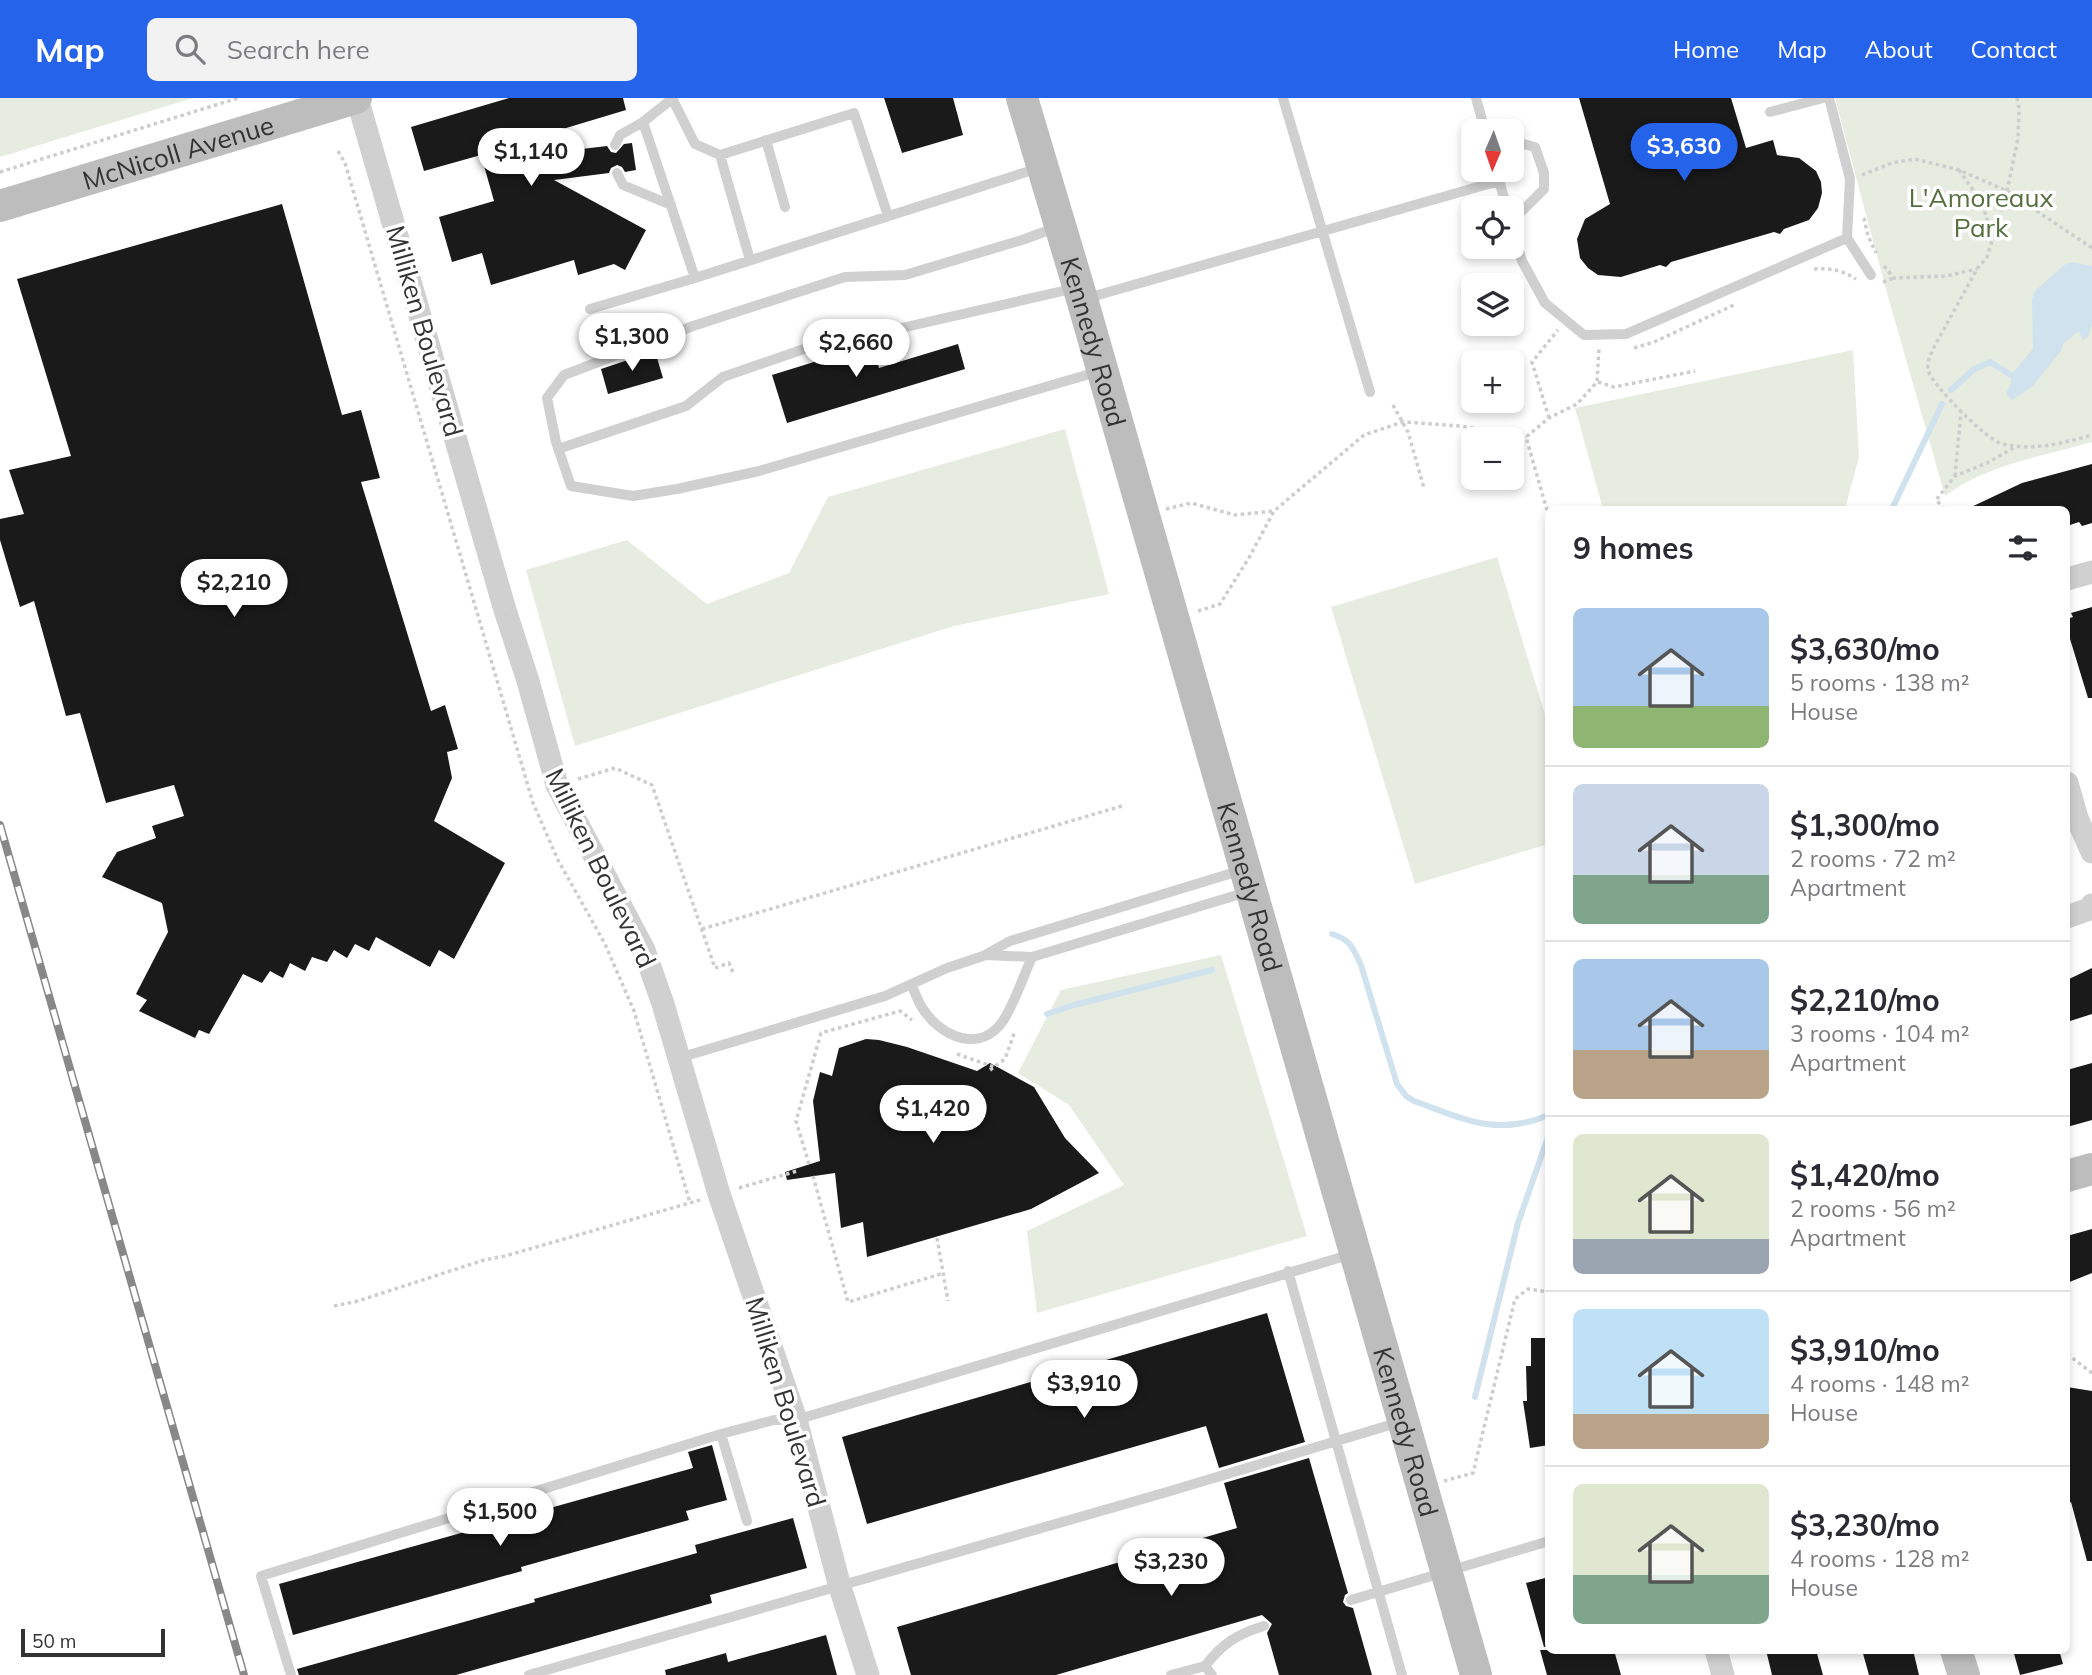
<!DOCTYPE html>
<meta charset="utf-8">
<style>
:root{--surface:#fff;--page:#f2f2f3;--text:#2b2b33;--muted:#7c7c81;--line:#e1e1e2;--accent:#2563eb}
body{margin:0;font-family:Mulish,sans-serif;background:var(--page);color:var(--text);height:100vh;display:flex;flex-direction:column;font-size:26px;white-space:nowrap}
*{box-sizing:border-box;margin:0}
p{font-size:23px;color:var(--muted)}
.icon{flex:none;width:38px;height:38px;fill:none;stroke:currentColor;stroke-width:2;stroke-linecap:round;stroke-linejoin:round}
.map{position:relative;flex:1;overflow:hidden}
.details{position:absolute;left:1545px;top:408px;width:525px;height:1148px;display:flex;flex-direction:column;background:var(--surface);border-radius:10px;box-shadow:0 4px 10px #0003}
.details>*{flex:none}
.needle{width:46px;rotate:182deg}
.tools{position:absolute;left:1461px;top:21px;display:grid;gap:14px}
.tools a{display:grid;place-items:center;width:63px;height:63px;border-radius:10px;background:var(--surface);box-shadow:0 4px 10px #0003;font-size:35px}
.scale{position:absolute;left:21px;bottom:18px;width:144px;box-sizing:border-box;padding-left:7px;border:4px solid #333;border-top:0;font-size:19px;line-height:24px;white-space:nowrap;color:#333;-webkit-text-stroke:5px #fff;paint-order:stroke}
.price{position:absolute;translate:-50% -60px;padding:0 16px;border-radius:24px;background:#fff;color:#222;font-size:23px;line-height:46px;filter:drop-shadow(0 2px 4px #0008)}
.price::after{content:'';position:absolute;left:50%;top:42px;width:21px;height:16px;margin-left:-10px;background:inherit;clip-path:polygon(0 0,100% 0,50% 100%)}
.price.on{background:var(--accent);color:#fff}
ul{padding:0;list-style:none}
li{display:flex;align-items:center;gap:21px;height:175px;padding:0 28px}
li+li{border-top:2px solid var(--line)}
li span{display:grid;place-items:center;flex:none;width:196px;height:140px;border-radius:10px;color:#555}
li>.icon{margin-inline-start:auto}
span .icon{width:84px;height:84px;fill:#fffc;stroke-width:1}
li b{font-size:30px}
h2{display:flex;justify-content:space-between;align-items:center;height:84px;padding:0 28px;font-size:30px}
header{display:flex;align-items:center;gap:42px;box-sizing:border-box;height:98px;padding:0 35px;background:var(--accent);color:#fff}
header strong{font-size:33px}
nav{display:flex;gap:38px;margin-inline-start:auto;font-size:24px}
.search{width:490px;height:63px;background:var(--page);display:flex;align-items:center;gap:18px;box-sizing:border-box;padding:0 24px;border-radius:10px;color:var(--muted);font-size:26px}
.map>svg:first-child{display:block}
</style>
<header>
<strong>Map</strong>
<div class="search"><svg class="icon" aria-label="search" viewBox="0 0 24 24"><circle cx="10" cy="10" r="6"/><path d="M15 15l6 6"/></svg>Search here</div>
<nav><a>Home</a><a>Map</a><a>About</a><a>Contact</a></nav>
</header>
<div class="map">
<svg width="2092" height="1577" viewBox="0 0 2092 1577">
<rect width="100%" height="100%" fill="#fff"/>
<path fill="#e6ecdf" d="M0 0H193L0 59Z
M1835 0H2092V344C2043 358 1986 367 1945 398L1885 188Z
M1853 252 1859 359 1845 411H1603L1575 310Z
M1065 331 1109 496 954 528 575 648 526 472 627 442 707 506 789 475 828 399Z
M1497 459 1549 630V746L1415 786 1331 509Z
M1221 857 1307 1138 1037 1215 1027 1133 1124 1087 1069 1007 1018 975 1061 892Z"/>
<path fill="#cfe2ee" d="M2073 164 2092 168V227L2088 239 2083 242 2079 234 2076 235 2063 246 2061 253 2033 288 2012 302 2006 296 2011 285V277L2033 251 2032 201 2035 193 2064 167Z"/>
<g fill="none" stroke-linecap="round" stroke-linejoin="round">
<path stroke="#cfe2ee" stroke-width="6" d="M1951 292 1973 272 1990 264 2011 277
M1892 411 1942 306
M1332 836C1351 842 1353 850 1361 867L1397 986 1406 998 1414 1003C1464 1021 1496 1039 1549 1017
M1047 916 1074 907 1212 872
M1475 1299 1518 1125 1549 1036"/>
</g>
<path fill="#1a1a1a" d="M509 0H623L626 12 503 49 505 60 607 48 611 54 616 55 624 46 632 45 636 72 625 74 622 69 617 67 611 70 609 75 554 82 646 132 625 172 614 166 578 177 574 162 491 187 482 155 452 164 439 119 494 103 481 57 424 73 411 29Z
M884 0H953L963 37 902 55Z
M1579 0H1731L1746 50 1773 42 1777 57 1799 60 1816 73 1821 84 1822 95 1818 110 1809 122 1784 131 1780 136 1774 134 1671 164 1666 169 1660 167 1621 179 1598 177 1588 170 1580 160 1577 141 1585 121 1610 106Z
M282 106 342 317 361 312 380 380 361 384 431 613 445 607 458 651 447 654 452 680 434 723 505 765 454 861 439 852 430 869 376 839 369 853 355 846 347 860 334 852 327 864 312 859 305 873 290 865 283 880 270 873 262 885 243 876 209 936 199 932 195 940 139 913 147 902 136 896 168 834 162 805 102 779 117 754 156 740 152 728 184 718 174 687 106 705 80 615 66 618 34 503 20 509 0 442V421L24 416 9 372 71 358 17 181Z
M872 246 879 270 958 246 965 271 787 325 772 277Z
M655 253 663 280 608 296 601 271Z
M2092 366V425L2082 428 2079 424 2067 428V411H1967L2022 385Z
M2092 509V600H2088L2067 531V521L2073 519 2071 515Z
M2092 870V916L2067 924V882Z
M866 941 879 942 907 949 977 973 990 965 1034 989 1065 1040 1099 1075 1031 1111 867 1159 863 1124 841 1130 835 1075 787 1082 785 1074 820 1063 813 1003 820 974 832 978 839 950Z
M2092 965V1022L2067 1029V972Z
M2092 1131V1175L2067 1185V1138Z
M1267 1215 1305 1344 1219 1370 1206 1328 867 1426 842 1339Z
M1531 1240H1549V1347L1530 1350 1523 1303H1527L1526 1268H1531Z
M2067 1289 2092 1293V1463H2087L2071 1404 2067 1405Z
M712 1347 727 1402 686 1413 689 1422 521 1469 522 1473 293 1537 279 1486 693 1370 688 1354Z
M1309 1360 1348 1495 1345 1497 1343 1504 1346 1508 1353 1510 1372 1577H1279L1267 1535 1272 1526 1262 1517 1056 1577H911L897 1529 1237 1430 1224 1385Z
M793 1420 807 1470 710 1497 712 1505 456 1577H299L297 1571 535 1504 534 1501 697 1455 695 1447Z
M1549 1479V1548L1544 1549 1526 1485Z
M826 1537 837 1577H666L665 1572 726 1555 728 1564Z
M1540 1552H1614L1621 1577H1547Z
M1766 1552H1816L1823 1577H1772Z
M1862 1552H1913L1919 1577H1869Z
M2013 1552H2059L2063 1566 2020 1577Z"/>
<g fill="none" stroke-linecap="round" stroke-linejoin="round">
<path stroke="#cdcdcd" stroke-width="3.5" stroke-dasharray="3.5 3.5" stroke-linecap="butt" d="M2017 0 2019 10 2018 40 2007 93 1987 159 1977 171 1933 251C1930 258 1927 264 1928 272 1931 286 1986 341 2000 345 2032 354 2062 345 2092 337
M338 53 345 65 533 705 558 762 605 846 634 913 690 1105
M1959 72 1981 103 1993 139
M0 74 238 0
M1862 77 1892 65 1915 61 1959 72 2007 93 2092 150
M1864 120 1868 138 1876 155
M1884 168 1894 180 1946 178 1977 171
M1814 171C1830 170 1842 172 1856 181
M1883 184 1894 180
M1634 250 1654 244 1736 206
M1598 284 1614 289 1695 273
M1393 307 1408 334 1424 390
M1549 320 1532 264 1558 232
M1955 378 1961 314
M1166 411 1191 405 1235 417 1274 413
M1945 411 1936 402 1955 378 1987 365 2015 349
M1549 419 1526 339 1549 320 1577 306 1597 284 1599 250
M1198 513 1220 506 1250 458 1274 413 1364 337 1403 324 1461 328 1526 339
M578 681 615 670 652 687 715 870 729 865 734 877
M702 831 1122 708
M957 956 994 969
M990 972 1005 961 1015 933
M809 1066 796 1023 821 935 900 913 912 922
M813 1078 848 1204 944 1175
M739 1090 797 1073
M937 1140 948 1203
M334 1208 358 1203 484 1162 505 1158 700 1102
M2067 1256 2092 1275
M1444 1383 1473 1375 1515 1201 1528 1191 1549 1194"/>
<path stroke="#d0d0d0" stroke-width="10" d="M1283 0 1370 294
M1476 0 1485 33
M673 2 695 46 720 57 854 15 888 118
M1770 14 1823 0
M766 42 785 109
M1512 43 1535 49 1544 75V91L1512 123
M615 47 620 37 643 24
M720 57 750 162
M1496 72 1507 110
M617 75 623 87 671 107
M1057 129 1025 141 905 177 845 179 693 228 564 277 547 300 556 344 571 388 633 398 677 391 759 373 1100 273
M1512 129 1522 163 1545 205 1584 237 1626 236 1847 140 1850 81 1829 0
M1847 140 1871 177
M695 180 1039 70
M1084 201 1499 83
M590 211 695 180 643 24 673 0
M558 351 686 308 723 279 856 233 897 231 1076 190
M986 857 1032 859 1247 794
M911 886C915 894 918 904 923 911 941 939 980 956 1003 923 1015 904 1023 879 1032 859
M679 960 885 898 947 870 983 858 1010 843 1242 772
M1288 1173 1402 1577
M721 1336 747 1423
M1351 1502 1549 1443
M1205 1568C1222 1546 1237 1536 1264 1528
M291 1577 261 1478 721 1336 774 1322H796L1352 1156
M529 1577 1167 1394 1400 1324
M1171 1577 1205 1568 1212 1577"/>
<path stroke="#d0d0d0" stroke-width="23" d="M357 0 505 512 528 583 557 687 644 852 663 906 719 1096 796 1322 840 1489 868 1577
M2067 481 2092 474
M2067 685 2077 720 2092 754
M2067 819 2089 811 2092 807
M1716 1552 1723 1577"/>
<g stroke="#bdbdbd" stroke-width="32">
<path id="s1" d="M1022 0 1082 201 1476 1577"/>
<path id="s2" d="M0 108 356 0"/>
<path d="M2067 1078 2092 1071"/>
<path d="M1956 1552 1964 1577"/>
</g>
<defs>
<path id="rail" d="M0 727 244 1577"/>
</defs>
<use href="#rail" stroke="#888" stroke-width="8"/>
<use href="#rail" stroke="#fff" stroke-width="5" stroke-dasharray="16" stroke-linecap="butt"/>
</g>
<g text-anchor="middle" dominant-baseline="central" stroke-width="7" stroke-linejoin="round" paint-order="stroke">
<g font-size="26" fill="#333" stroke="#fff">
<text stroke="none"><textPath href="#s2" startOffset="186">McNicoll Avenue</textPath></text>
<text transform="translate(425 233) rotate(74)">Milliken Boulevard</text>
<text stroke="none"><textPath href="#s1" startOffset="254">Kennedy Road</textPath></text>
<text transform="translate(601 770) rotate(64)">Milliken Boulevard</text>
<text stroke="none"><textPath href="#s1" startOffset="821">Kennedy Road</textPath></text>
<text transform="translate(786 1304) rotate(73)">Milliken Boulevard</text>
<text stroke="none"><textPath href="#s1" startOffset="1388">Kennedy Road</textPath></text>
</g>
<g font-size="26" fill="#56703f" stroke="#fff">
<text x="1981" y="99">L'Amoreaux<tspan x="1981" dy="30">Park</tspan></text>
</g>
</g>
</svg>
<div class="tools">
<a><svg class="needle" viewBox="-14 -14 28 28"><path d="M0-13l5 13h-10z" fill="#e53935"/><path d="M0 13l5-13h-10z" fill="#7c7c81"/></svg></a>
<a><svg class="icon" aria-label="locate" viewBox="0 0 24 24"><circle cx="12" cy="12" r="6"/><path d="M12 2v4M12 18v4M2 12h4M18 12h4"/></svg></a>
<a><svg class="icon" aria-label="layers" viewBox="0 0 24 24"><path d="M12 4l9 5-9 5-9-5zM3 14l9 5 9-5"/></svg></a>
<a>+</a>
<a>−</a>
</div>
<div class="scale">50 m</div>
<b class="price on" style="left:1684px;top:85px">$3,630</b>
<b class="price" style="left:531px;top:90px">$1,140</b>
<b class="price" style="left:632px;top:275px">$1,300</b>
<b class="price" style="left:856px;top:281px">$2,660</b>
<b class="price" style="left:234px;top:521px">$2,210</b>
<b class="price" style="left:933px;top:1047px">$1,420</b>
<b class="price" style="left:1084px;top:1322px">$3,910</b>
<b class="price" style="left:500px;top:1450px">$1,500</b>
<b class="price" style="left:1171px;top:1500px">$3,230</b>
<section class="details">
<h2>9 homes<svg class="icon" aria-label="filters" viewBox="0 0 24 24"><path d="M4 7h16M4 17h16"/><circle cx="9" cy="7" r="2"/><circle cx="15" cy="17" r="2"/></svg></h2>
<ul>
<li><span style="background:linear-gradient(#a9c7e8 70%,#8fb573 0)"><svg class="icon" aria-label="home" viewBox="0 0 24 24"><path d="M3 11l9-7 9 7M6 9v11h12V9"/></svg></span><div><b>$3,630/mo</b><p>5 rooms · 138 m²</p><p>House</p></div></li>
<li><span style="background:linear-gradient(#c9d6e8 65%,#7fa58c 0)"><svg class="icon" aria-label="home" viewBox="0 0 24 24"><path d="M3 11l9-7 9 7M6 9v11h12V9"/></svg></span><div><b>$1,300/mo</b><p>2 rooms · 72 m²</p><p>Apartment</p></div></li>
<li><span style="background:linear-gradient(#a9c7e8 65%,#b9a48a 0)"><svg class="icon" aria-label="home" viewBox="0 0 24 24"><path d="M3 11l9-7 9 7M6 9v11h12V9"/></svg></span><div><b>$2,210/mo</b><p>3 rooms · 104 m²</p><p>Apartment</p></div></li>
<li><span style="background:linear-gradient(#dfe7d0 75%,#9aa5b1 0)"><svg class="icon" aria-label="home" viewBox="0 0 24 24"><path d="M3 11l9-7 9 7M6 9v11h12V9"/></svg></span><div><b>$1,420/mo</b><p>2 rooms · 56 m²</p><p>Apartment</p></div></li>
<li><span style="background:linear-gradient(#bfe0f5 75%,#b9a48a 0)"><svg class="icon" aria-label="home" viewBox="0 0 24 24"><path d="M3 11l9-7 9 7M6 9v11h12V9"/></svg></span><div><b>$3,910/mo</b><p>4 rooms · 148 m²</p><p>House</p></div></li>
<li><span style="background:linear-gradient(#dfe7d0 65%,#7fa58c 0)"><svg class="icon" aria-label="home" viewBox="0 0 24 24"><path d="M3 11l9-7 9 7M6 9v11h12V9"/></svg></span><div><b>$3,230/mo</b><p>4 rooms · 128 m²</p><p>House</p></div></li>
</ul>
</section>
</div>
